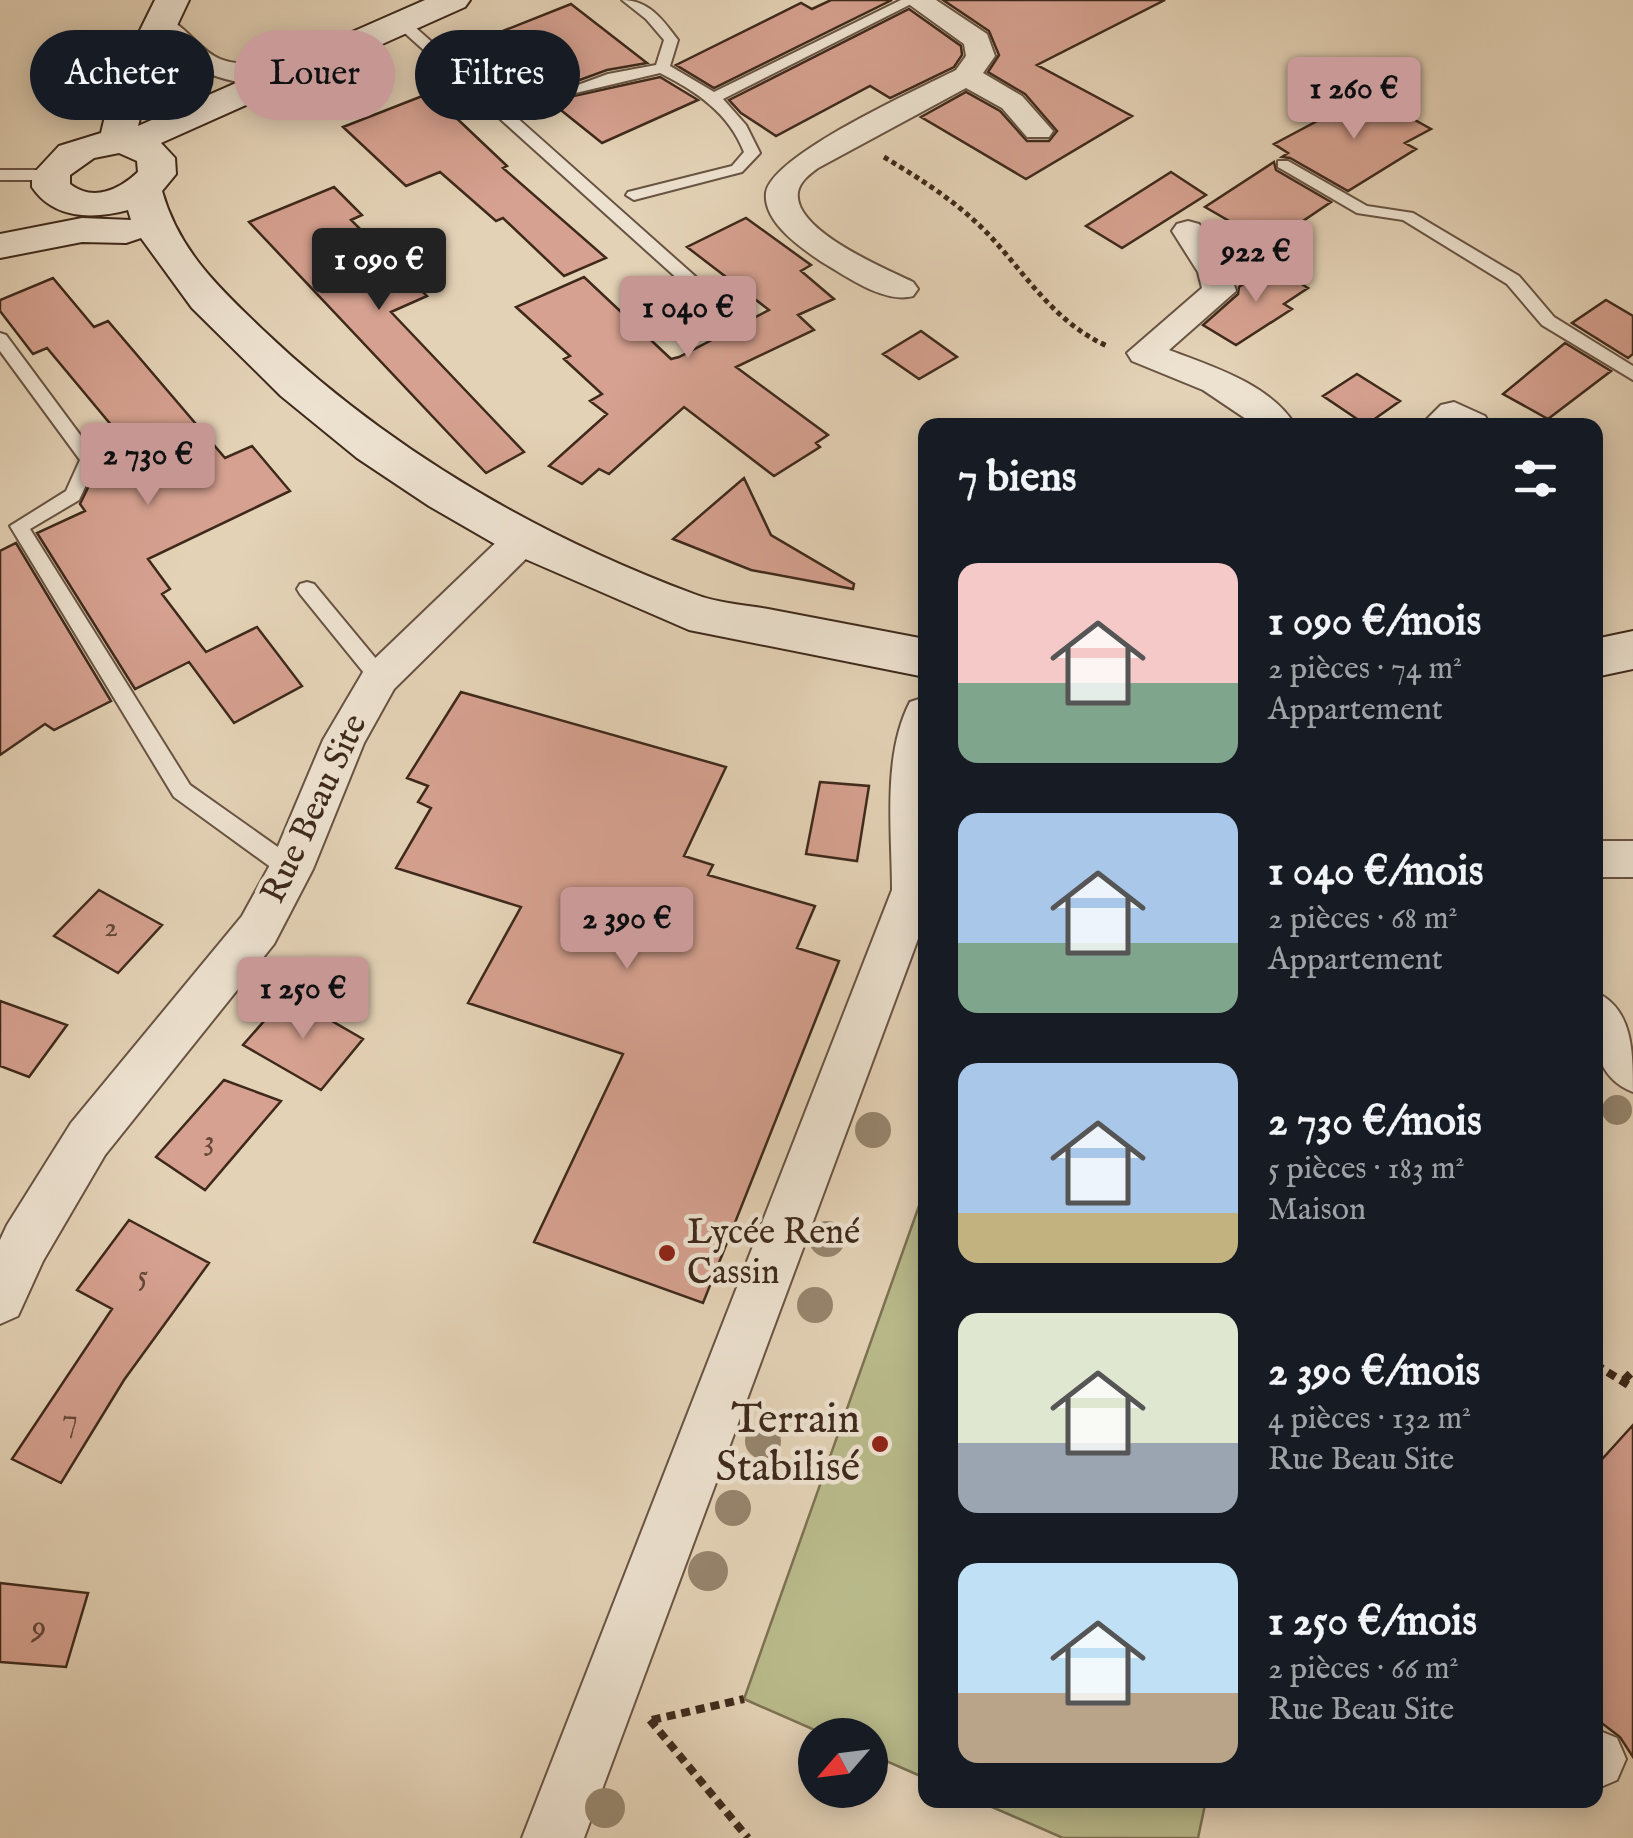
<!DOCTYPE html>
<html lang="fr">
<meta charset="utf-8">
<style>
:root{--surface:#171b24;--page:#242831;--text:#f1f3f6;--muted:#9ea1a6;--accent:#c59692}
body{margin:0;font-family:"IM FELL English",serif;background:var(--page);color:var(--text);height:100vh;display:flex;flex-direction:column;font-size:38px;white-space:nowrap}
*{box-sizing:border-box;margin:0}
p{font-size:32px;color:var(--muted)}
.icon{flex:none;width:55px;height:55px;fill:none;stroke:currentColor;stroke-width:2;stroke-linecap:round;stroke-linejoin:round}
.map{position:relative;flex:1;overflow:hidden}
.side{position:absolute;left:918px;top:418px;width:685px;height:1390px;display:flex;flex-direction:column;background:var(--surface);border-radius:20px;box-shadow:0 5px 25px #0003}
.side>*{flex:none}
.banner{position:absolute;left:30px;top:30px;width:738px;height:90px;display:flex;gap:20px}
.needle{width:65px;rotate:242deg}
.controls{position:absolute;left:798px;top:1718px;display:grid;gap:20px}
.controls a{display:grid;place-items:center;width:90px;height:90px;border-radius:50%;background:var(--surface);box-shadow:0 5px 25px #0003;font-size:50px}
.price{position:absolute;translate:-50% -85px;padding:0 22px;border-radius:10px;background:var(--accent);color:#111;font-size:32px;line-height:65px;filter:drop-shadow(0 2px 5px #0008)}
.price::after{content:'';position:absolute;left:50%;top:60px;width:30px;height:22px;margin-left:-15px;background:inherit;clip-path:polygon(0 0,100% 0,50% 100%)}
.price.current{background:#222;color:#fff}
ul{padding:0;list-style:none}
li{display:flex;align-items:center;gap:30px;height:250px;padding:0 40px}
li span{display:grid;place-items:center;flex:none;width:280px;height:200px;border-radius:20px;color:#555}
li>.icon{margin-inline-start:auto}
span .icon{width:120px;height:120px;fill:#fffc;stroke-width:1}
li b{font-size:42px}
h2{display:flex;justify-content:space-between;align-items:center;height:120px;padding:0 40px;font-size:42px}
.tag{padding:0 35px;border-radius:45px;background:var(--surface);box-shadow:0 5px 25px #0003;font-size:35px;line-height:90px}
.tag.current{background:var(--accent);color:#111}
.map>svg:first-child{display:block}
</style>
<div class="map">
<svg width="1633" height="1838" viewBox="0 0 1633 1838">
<rect width="100%" height="100%" fill="#e4d2b6"/>
<filter id="stains"><feTurbulence type="fractalNoise" baseFrequency=".002" numOctaves="4"/><feColorMatrix values="0 0 0 0 .2 0 0 0 0 .09 0 0 0 0 .02 0 0 0 .5 -.17"/></filter>
<radialGradient id="worn" r=".72"><stop offset=".6" stop-color="#630" stop-opacity="0"/><stop offset="1" stop-color="#630" stop-opacity=".3"/></radialGradient>
<path fill="#b9ba8b" stroke="#7c7253" stroke-width="2.5" d="M925 1189V1778L870 1754V1735H826L744 1699Z
M976 1800H1206L1198 1838H1063Z"/>
<path fill="#d6a190" stroke="#3e291b" stroke-width="2.5" d="M831 0H892L714 88 676 65 801 3 812 9Z
M943 0H1165L1037 65 1132 116 1026 179 921 117 966 92 1000 111 1027 141H1049L1057 131 1025 94 988 72 999 55 989 31Z
M571 4 647 63 607 70 566 85 565 98 660 77 698 100 602 143 532 87 513 95 450 52Z
M909 9 961 46 962 55 954 67 890 98 870 86 776 136 741 113 729 100Z
M430 93 507 166 503 168 606 258 564 276 503 218 496 221 440 172 406 186 343 127Z
M1368 94 1431 129 1405 143 1416 149 1348 191 1290 158 1282 157 1288 153 1274 144Z
M1274 162 1276 170 1331 202 1269 244 1205 207Z
M1171 172 1206 195 1122 248 1086 226Z
M334 187 362 215 351 220 427 296 391 312 524 452 486 473 249 222Z
M746 218 811 265 801 271 834 299 798 315 814 330 736 367 828 435 816 443 820 447 774 476 684 407 609 474 599 469 582 484 549 466 607 414 590 401 602 394 564 359 570 356 516 307 584 277 671 359 679 357 731 330 745 329 746 322 769 310 687 247Z
M1270 265 1308 288 1284 304 1292 309 1236 345 1203 325 1238 294 1239 287Z
M53 278 94 327 108 321 225 458 252 446 290 491 148 559 170 589 162 594 206 652 257 627 302 686 234 723 189 662 135 689 37 533 85 511 80 504 101 461 91 443 117 432 47 348 33 354 0 311V300Z
M1606 300 1633 316V354L1628 358 1572 323Z
M921 331 957 357 919 379 883 354Z
M1565 343 1611 371 1548 419 1503 394Z
M1357 374 1400 401 1366 425 1323 396Z
M744 478 771 535 854 584 853 589 751 570 673 539Z
M16 543 111 701 54 730 45 724 0 755V551Z
M461 692 726 767 684 856 713 865 708 875 815 906 797 948 839 961 703 1303 534 1242 623 1054 468 1003 521 907 396 868 431 808 418 802 428 786 407 778Z
M820 782 869 786 857 861 806 854Z
M99 890 162 925 118 973 54 936Z
M287 995 363 1039 321 1090 243 1045Z
M0 1001 67 1025 29 1077 0 1066Z
M224 1080 281 1101 205 1190 156 1157Z
M129 1220 209 1263 124 1380 61 1483 12 1459 112 1309 77 1290Z
M1633 1425V1757L1620 1737 1595 1718V1467Z
M0 1583 88 1593 66 1667 0 1662Z"/>
<g fill="none" stroke-linecap="round" stroke-linejoin="round">
<defs>
<path id="lane" d="M622 0C649 0 663 20 678 40L670 66 714 92 901 0H919L723 99 746 125 760 153 742 172 634 200 626 195 628 192 732 166 744 152C729 113 696 91 660 73L567 95V89L608 74 656 65 664 40 646 19Z
M397 20H407L742 318V326H730L397 26Z
M1278 161H1288L1367 206 1413 213 1519 276 1554 317 1633 366V380L1542 325 1507 284 1403 220 1357 213 1278 167Z
M0 170H51L59 175 51 180H0Z
M0 333 6 335 98 459 79 500 30 529 190 785 299 862 302 869 299 876H283L174 797 10 526 66 491 80 460 0 351Z
M307 582 314 584 387 672 390 678 387 684H373L300 594 297 589 300 584Z"/>
<path id="street" d="M903 0H936L987 34 995 56 983 73 1022 96 1053 131 1049 137H1027L1002 108 966 88 818 168C810 174 800 181 798 192 792 230 884 268 913 282L918 289 913 296C884 304 846 276 822 262 801 248 763 222 766 193 771 155 919 89 956 70L966 56 964 44Z
M162 17C184 22 198 50 220 59 246 69 275 60 301 67L306 73 301 79C243 94 182 74 148 25L152 19Z
M1188 221 1199 224 1230 272 1236 291 1169 350C1211 366 1270 384 1295 425H1255L1203 390 1132 361 1127 353 1202 288 1198 272 1172 231 1177 224Z
M1454 402 1485 416 1490 425H1421L1441 405Z
M523 525 536 529 542 539 536 549 394 689 364 743 313 869 274 944 105 1155 43 1261 18 1316 0 1324V1240L7 1225 71 1123 242 916 271 863 323 740 366 667 510 529Z
M925 697V920L584 1838H522L892 890C892 831 882 756 910 702Z
M1595 841H1633V877H1595Z
M1595 992C1633 1008 1633 1052 1633 1092 1589 1075 1595 1032 1595 992Z
M1595 1729 1617 1738 1626 1759 1617 1780 1596 1789Z"/>
<path id="secondary" d="M155 0H189L148 87 138 126 425 0H470L465 7 161 143 175 158 176 174 162 191C179 251 219 288 263 330 387 448 533 534 694 594 717 603 744 605 768 609 820 619 873 629 925 639V677L689 630 507 551 429 506 357 458 281 396 192 308 141 238 126 243 82 242 0 258V234L82 218 131 220 128 210C94 219 54 220 32 187V175L59 146 101 133 112 87ZM119 153 137 161 138 172C119 190 93 202 70 184V175L94 158Z
M1633 631V669L1595 677V639Z"/>
</defs>
<use href="#lane" stroke="#685342" stroke-width="4"/>
<use href="#street" stroke="#685342" stroke-width="4"/>
<use href="#secondary" stroke="#3e291b" stroke-width="4"/>
<path stroke="#3e291b" stroke-width="5" stroke-dasharray="5 4" stroke-linecap="butt" d="M884 157C922 180 959 203 990 236 1028 277 1054 322 1107 346"/>
<path stroke="#3e291b" stroke-width="8" stroke-dasharray="9 6" stroke-linecap="butt" d="M1595 1364 1633 1388
M1624 1380 1633 1371
M650 1720 748 1838
M652 1720 744 1699"/>
<use href="#lane" fill="#ede2d0" fill-rule="evenodd"/>
<use href="#street" fill="#ede2d0" fill-rule="evenodd"/>
<use href="#secondary" fill="#ede2d0" fill-rule="evenodd"/>
</g>
<g fill="#96856d">
<circle cx="1617" cy="1110" r="15"/>
<circle cx="873" cy="1130" r="18"/>
<circle cx="827" cy="1239" r="18"/>
<circle cx="815" cy="1305" r="18"/>
<circle cx="763" cy="1441" r="18"/>
<circle cx="733" cy="1508" r="18"/>
<circle cx="708" cy="1571" r="20"/>
<circle cx="605" cy="1808" r="20"/>
</g>
<g fill="#8f2418" stroke="#ede2d0" stroke-width="4">
<circle cx="667" cy="1253" r="10"/>
<circle cx="880" cy="1444" r="10"/>
</g>
<g text-anchor="middle" dominant-baseline="central" stroke-width="9" stroke-linejoin="round" paint-order="stroke">
<g font-size="30" fill="#644738">
<text x="111" y="928">2</text>
<text x="209" y="1141">3</text>
<text x="143" y="1277">5</text>
</g>
<g font-size="35" fill="#3e291b" stroke="#ede2d0">
<text transform="translate(315 809) rotate(-65)">Rue Beau Site</text>
</g>
<g font-size="35" fill="#3e291b" stroke="#ede2d0" text-anchor="start">
<text x="687" y="1233">Lycée René<tspan x="687" dy="40">Cassin</tspan></text>
</g>
<g font-size="35" fill="#644738">
<text x="70" y="1420">7</text>
<text x="39" y="1628">9</text>
</g>
<g font-size="42" fill="#3e291b" stroke="#ede2d0" text-anchor="end">
<text x="860" y="1420">Terrain<tspan x="860" dy="48">Stabilisé</tspan></text>
</g>
</g>
<rect width="100%" height="100%" filter="url(#stains)"/>
<rect width="100%" height="100%" fill="url(#worn)"/>
</svg>
<div class="controls">
<a><svg class="needle" viewBox="-14 -14 28 28"><path d="M0-13l5 13h-10z" fill="#e53935"/><path d="M0 13l5-13h-10z" fill="#9ea1a6"/></svg></a>
</div>
<b class="price" style="left:1354px;top:142px">1 260 €</b>
<b class="price" style="left:1256px;top:305px">922 €</b>
<b class="price current" style="left:379px;top:313px">1 090 €</b>
<b class="price" style="left:688px;top:361px">1 040 €</b>
<b class="price" style="left:148px;top:508px">2 730 €</b>
<b class="price" style="left:627px;top:972px">2 390 €</b>
<b class="price" style="left:303px;top:1042px">1 250 €</b>
<div class="banner">
<a class="tag">Acheter</a>
<a class="tag current">Louer</a>
<a class="tag">Filtres</a>
</div>
<section class="side">
<h2>7 biens<svg class="icon" aria-label="filters" viewBox="0 0 24 24"><path d="M4 7h16M4 17h16"/><circle cx="9" cy="7" r="2"/><circle cx="15" cy="17" r="2"/></svg></h2>
<ul>
<li><span style="background:linear-gradient(#f6c9c9 60%,#7fa58c 0)"><svg class="icon" aria-label="home" viewBox="0 0 24 24"><path d="M3 11l9-7 9 7M6 9v11h12V9"/></svg></span><div><b>1 090 €/mois</b><p>2 pièces · 74 m²</p><p>Appartement</p></div></li>
<li><span style="background:linear-gradient(#a9c7e8 65%,#7fa58c 0)"><svg class="icon" aria-label="home" viewBox="0 0 24 24"><path d="M3 11l9-7 9 7M6 9v11h12V9"/></svg></span><div><b>1 040 €/mois</b><p>2 pièces · 68 m²</p><p>Appartement</p></div></li>
<li><span style="background:linear-gradient(#a9c7e8 75%,#c2b280 0)"><svg class="icon" aria-label="home" viewBox="0 0 24 24"><path d="M3 11l9-7 9 7M6 9v11h12V9"/></svg></span><div><b>2 730 €/mois</b><p>5 pièces · 183 m²</p><p>Maison</p></div></li>
<li><span style="background:linear-gradient(#dfe7d0 65%,#9aa5b1 0)"><svg class="icon" aria-label="home" viewBox="0 0 24 24"><path d="M3 11l9-7 9 7M6 9v11h12V9"/></svg></span><div><b>2 390 €/mois</b><p>4 pièces · 132 m²</p><p>Rue Beau Site</p></div></li>
<li><span style="background:linear-gradient(#bfe0f5 65%,#b9a48a 0)"><svg class="icon" aria-label="home" viewBox="0 0 24 24"><path d="M3 11l9-7 9 7M6 9v11h12V9"/></svg></span><div><b>1 250 €/mois</b><p>2 pièces · 66 m²</p><p>Rue Beau Site</p></div></li>
</ul>
</section>
</div>
